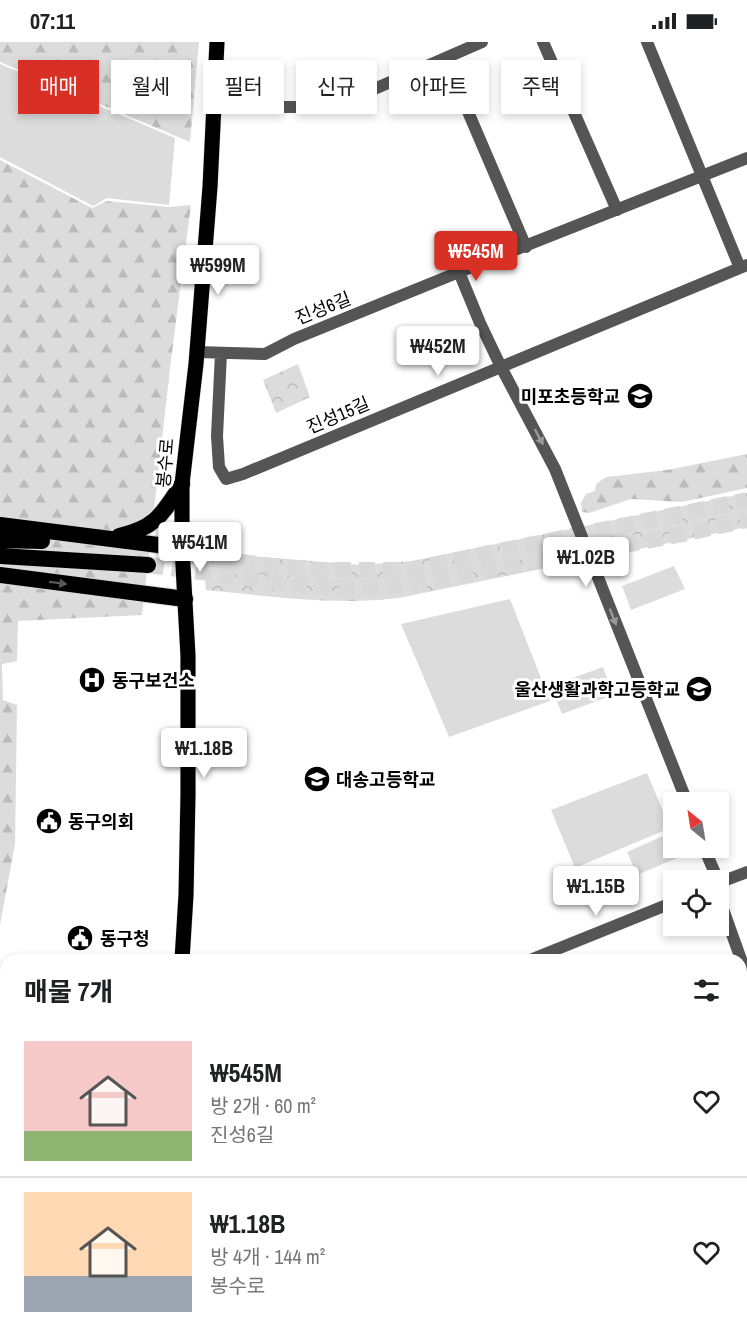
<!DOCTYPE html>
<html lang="ko">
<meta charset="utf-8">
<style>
:root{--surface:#fff;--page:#f6f6f6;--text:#202124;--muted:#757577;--line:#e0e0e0;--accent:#d93025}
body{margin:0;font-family:"Archivo Narrow","Noto Sans KR",sans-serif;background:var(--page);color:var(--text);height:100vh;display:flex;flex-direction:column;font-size:22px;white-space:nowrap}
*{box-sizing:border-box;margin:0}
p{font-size:20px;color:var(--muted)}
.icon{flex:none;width:33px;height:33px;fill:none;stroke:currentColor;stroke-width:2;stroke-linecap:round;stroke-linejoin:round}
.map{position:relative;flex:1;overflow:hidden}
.sheet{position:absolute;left:0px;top:912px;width:747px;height:386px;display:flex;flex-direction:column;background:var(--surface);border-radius:18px 18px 0 0;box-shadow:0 3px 9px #0003}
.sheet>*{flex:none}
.top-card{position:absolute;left:18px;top:18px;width:711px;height:54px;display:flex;gap:12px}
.needle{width:39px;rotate:330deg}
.fabs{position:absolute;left:663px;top:750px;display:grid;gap:12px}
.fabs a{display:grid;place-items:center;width:66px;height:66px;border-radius:0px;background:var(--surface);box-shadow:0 3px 9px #0003;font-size:30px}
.price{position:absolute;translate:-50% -51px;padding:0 14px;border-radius:6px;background:#fff;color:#222;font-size:20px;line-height:39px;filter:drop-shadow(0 2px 3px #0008)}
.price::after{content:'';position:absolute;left:50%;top:36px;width:18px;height:14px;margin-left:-9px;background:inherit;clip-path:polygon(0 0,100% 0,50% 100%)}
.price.current{background:var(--accent);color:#fff}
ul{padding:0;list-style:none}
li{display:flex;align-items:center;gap:18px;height:150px;padding:0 24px}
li+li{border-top:2px solid var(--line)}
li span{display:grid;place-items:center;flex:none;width:168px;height:120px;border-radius:0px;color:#555}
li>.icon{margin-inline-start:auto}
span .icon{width:72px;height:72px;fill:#fffc;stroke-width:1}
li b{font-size:26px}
h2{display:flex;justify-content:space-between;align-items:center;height:72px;padding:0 24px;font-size:26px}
.tag{padding:0 21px;border-radius:0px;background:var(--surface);box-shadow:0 3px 9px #0003;font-size:21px;line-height:54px}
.tag.current{background:var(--accent);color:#fff}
.status{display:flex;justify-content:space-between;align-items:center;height:42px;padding:0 30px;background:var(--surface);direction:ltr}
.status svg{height:16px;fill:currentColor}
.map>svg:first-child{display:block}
</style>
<div class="status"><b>07:11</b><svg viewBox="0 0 49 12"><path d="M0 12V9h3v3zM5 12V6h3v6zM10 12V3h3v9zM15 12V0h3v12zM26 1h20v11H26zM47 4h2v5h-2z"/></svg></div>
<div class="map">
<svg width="747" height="1297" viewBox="0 0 747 1297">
<defs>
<pattern id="forest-firs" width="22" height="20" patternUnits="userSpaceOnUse" patternTransform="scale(1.5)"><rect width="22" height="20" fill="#dcdcdc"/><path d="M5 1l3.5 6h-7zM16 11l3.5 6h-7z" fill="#bbb"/></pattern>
<pattern id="park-crowns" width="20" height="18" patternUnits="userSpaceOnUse" patternTransform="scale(1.5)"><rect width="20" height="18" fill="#dcdcdc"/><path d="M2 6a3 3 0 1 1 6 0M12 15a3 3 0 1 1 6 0" fill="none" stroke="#bbb"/></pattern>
</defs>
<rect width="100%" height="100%" fill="#fff"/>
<path fill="#dcdcdc" d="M0 22 175 96 169 163 107 156 93 164 0 115Z
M674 524 685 547 631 568 622 544Z
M510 557 550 659 449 695 401 582Z
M603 625 613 653 562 672 551 644Z
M647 731 670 786 575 826 551 768Z
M672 790 674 806H678L682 814 637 833 627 810Z"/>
<path fill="url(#forest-firs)" d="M0 0H199L190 100 0 20Z
M0 118 92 166 107 159 169 165 191 163 171 318 142 573 18 579 17 619 2 622 3 658 17 663 15 802 0 883Z
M747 412V446L682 460 631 457 589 471 582 470 581 461 586 452 595 449 596 442 606 435 667 428Z
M0 925 1 985H6V1292H262L264 1297H0Z"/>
<path fill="url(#park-crowns)" d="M298 322 310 355 276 371 263 338Z
M747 451V485L399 556C335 564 270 554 206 548L202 510 361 523 412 519Z"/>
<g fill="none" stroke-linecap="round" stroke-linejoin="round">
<path stroke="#d9d9d9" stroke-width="16" stroke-dasharray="16 8" stroke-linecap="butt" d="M168 511 305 528H408L747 458
M148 523 306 544 357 546 410 543 678 493 747 478"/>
<defs>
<path id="major" d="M182 918 186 853 188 752V614L182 506V442L196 322 210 145 217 0
M282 1292 285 1297"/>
<path id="highway" d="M0 483 182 506
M119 494C156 486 162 472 182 442
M0 498 42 499
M0 514 148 523
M0 533 185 557"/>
</defs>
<use href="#major" stroke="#dbdbdb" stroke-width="16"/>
<use href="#highway" stroke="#dbdbdb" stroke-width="18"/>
<path stroke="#555" stroke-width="12" d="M543 0 617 168
M647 0 740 226
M445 16 526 205
M213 65H333L482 0
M459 230 480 281 501 325 555 427 687 760
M197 310 265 312 294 297 459 230 747 116
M221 311 217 394 219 425 226 437 243 432 747 223
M704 806 718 838
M718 841 719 856 747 934
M718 841 747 830
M530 918 674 860
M741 962 747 960
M741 1082 747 1079
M741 1199 747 1197
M536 1292 538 1297
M654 1292 657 1297"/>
<use href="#major" stroke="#000" stroke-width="15"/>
<use href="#highway" stroke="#000" stroke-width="16"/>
</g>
<defs><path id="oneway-solid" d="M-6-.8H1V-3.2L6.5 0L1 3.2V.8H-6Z" transform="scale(1.5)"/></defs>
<g fill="#999">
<use href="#oneway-solid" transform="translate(539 395) rotate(62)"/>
<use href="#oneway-solid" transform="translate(613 575) rotate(69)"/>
</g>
<use fill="#595959" href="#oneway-solid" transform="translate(58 541) rotate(7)"/>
<defs>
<symbol id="school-disc" viewBox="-11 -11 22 22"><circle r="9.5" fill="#000" stroke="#fff"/><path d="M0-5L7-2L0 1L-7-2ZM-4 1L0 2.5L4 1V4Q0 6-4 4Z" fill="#fff"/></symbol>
<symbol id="hospital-disc" viewBox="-11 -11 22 22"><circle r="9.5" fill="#000" stroke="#fff"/><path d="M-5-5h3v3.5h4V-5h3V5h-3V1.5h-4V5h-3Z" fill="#fff"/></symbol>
<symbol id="civic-disc" viewBox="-11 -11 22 22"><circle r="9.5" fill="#000" stroke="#fff"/><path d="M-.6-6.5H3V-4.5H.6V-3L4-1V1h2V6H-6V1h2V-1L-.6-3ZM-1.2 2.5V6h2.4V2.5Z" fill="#fff"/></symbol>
</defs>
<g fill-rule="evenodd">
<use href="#school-disc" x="625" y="339" width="30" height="30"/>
<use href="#hospital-disc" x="77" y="623" width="30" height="30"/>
<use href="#school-disc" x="684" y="632" width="30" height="30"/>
<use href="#school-disc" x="302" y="722" width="30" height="30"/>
<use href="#civic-disc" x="34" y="764" width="30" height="30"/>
<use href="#civic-disc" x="65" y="881" width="30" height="30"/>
</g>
<g text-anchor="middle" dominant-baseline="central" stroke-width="6" stroke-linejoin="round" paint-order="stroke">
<g font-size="18" fill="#000" stroke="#fff">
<text transform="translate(323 266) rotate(-22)">진성6길</text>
<text transform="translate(338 373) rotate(-23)">진성15길</text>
<text transform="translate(165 421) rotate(-85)">봉수로</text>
</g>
<g font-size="18" font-weight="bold" fill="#000" stroke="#fff" text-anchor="start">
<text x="620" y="354" text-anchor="end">미포초등학교</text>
<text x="112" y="638">동구보건소</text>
<text x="680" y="647" text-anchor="end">울산생활과학고등학교</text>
<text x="336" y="737">대송고등학교</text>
<text x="68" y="779">동구의회</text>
<text x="100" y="896">동구청</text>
</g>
</g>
</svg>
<div class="fabs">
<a><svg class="needle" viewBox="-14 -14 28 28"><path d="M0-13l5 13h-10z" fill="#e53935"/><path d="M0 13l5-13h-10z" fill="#757577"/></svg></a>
<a><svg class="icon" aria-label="locate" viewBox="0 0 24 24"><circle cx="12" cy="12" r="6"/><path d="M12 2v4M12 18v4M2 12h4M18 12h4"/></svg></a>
</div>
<b class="price current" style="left:476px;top:240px">₩545M</b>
<b class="price" style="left:218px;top:254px">₩599M</b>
<b class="price" style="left:438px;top:335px">₩452M</b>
<b class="price" style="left:200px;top:531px">₩541M</b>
<b class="price" style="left:586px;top:546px">₩1.02B</b>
<b class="price" style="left:204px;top:737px">₩1.18B</b>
<b class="price" style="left:596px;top:875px">₩1.15B</b>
<div class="top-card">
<a class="tag current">매매</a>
<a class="tag">월세</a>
<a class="tag">필터</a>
<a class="tag">신규</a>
<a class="tag">아파트</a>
<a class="tag">주택</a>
</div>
<section class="sheet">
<h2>매물 7개<svg class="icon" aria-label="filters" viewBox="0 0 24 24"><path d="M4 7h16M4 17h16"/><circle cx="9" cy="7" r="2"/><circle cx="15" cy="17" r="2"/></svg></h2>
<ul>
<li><span style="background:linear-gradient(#f6c9c9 75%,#8fb573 0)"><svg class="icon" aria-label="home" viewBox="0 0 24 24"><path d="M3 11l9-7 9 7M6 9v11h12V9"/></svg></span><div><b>₩545M</b><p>방 2개 · 60 m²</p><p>진성6길</p></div><svg class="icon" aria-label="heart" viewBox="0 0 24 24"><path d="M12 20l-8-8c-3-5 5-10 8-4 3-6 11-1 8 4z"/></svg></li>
<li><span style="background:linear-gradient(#ffd9b3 70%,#9aa5b1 0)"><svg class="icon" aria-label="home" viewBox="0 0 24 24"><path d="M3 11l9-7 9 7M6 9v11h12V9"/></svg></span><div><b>₩1.18B</b><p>방 4개 · 144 m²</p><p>봉수로</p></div><svg class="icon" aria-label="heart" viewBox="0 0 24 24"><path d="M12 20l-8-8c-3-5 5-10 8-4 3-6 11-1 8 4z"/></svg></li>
</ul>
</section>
</div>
